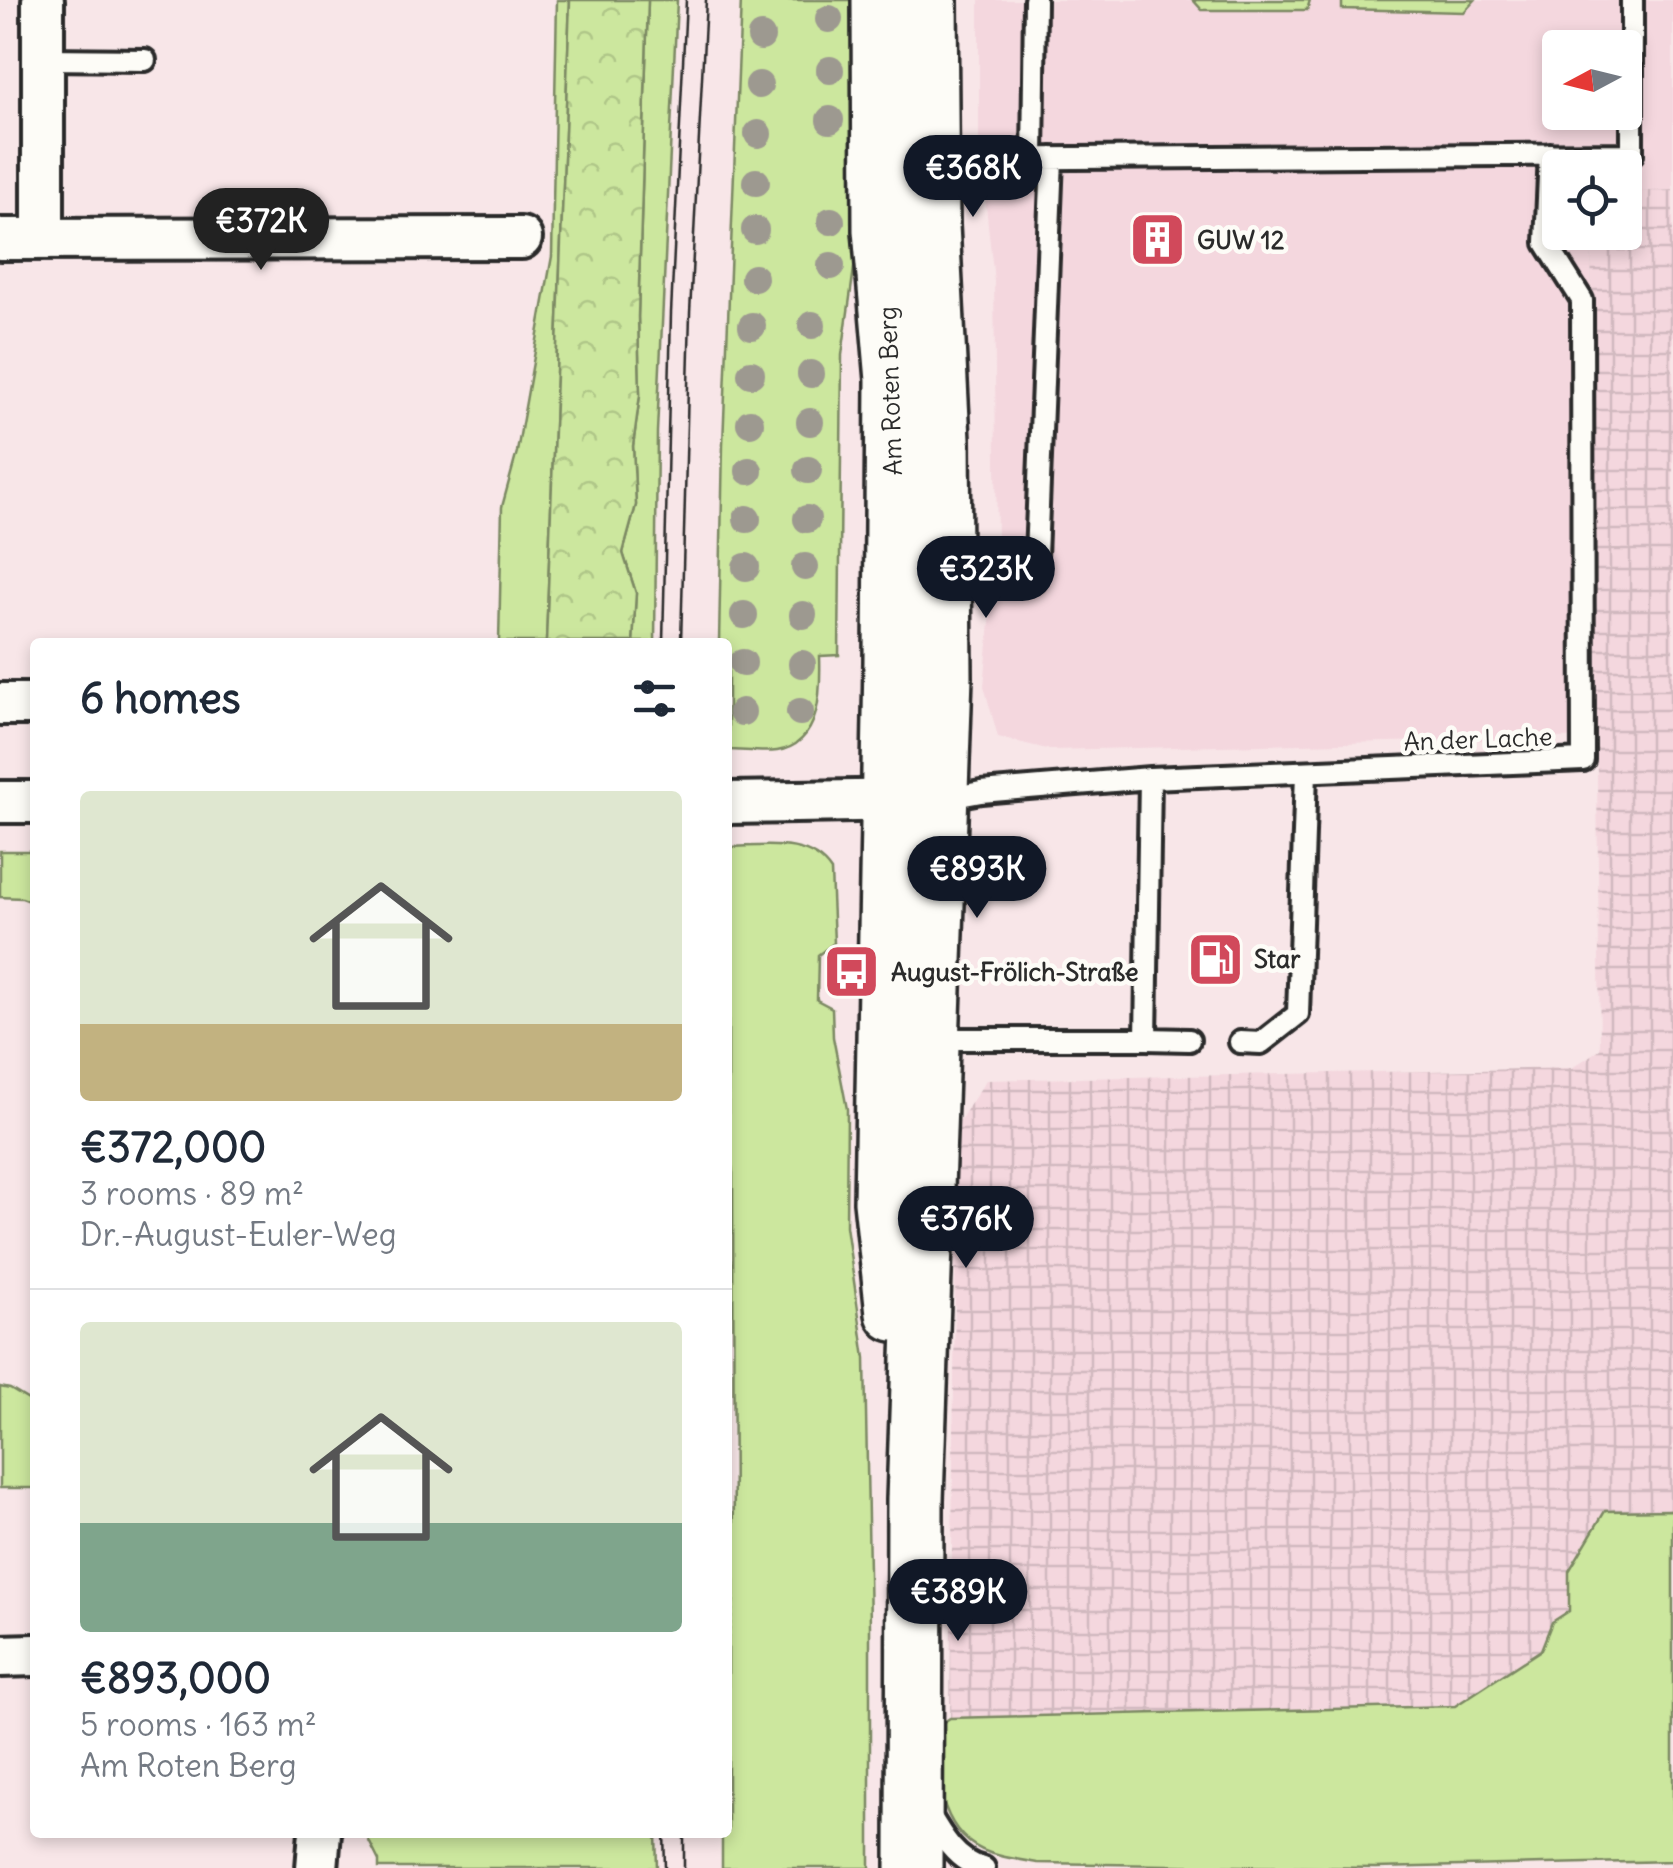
<!DOCTYPE html>
<meta charset="utf-8">
<style>
:root{--surface:#fff;--page:#f6f6f7;--text:#1f2937;--muted:#747a83;--line:#e0e1e3;--accent:#111827}
body{margin:0;font-family:Delius,sans-serif;background:var(--page);color:var(--text);height:100vh;display:flex;flex-direction:column;font-size:38px;white-space:nowrap}
*{box-sizing:border-box;margin:0}
p{font-size:32px;color:var(--muted)}
.icon{flex:none;width:55px;height:55px;fill:none;stroke:currentColor;stroke-width:2;stroke-linecap:round;stroke-linejoin:round}
.map{position:relative;flex:1;overflow:hidden}
.details{position:absolute;left:30px;top:638px;width:702px;height:1200px;display:flex;flex-direction:column;background:var(--surface);border-radius:10px;box-shadow:0 5px 15px #0003}
.details>*{flex:none}
.needle{width:65px;rotate:263deg}
.fabs{position:absolute;left:1542px;top:30px;display:grid;gap:20px}
.fabs a{display:grid;place-items:center;width:100px;height:100px;border-radius:10px;background:var(--surface);box-shadow:0 5px 15px #0003;font-size:50px}
.price{position:absolute;translate:-50% -85px;padding:0 22px;border-radius:35px;background:var(--accent);color:#fff;font-size:32px;line-height:65px;filter:drop-shadow(0 2px 5px #0008)}
.price::after{content:'';position:absolute;left:50%;top:60px;width:30px;height:22px;margin-left:-15px;background:inherit;clip-path:polygon(0 0,100% 0,50% 100%)}
.price.active{background:#222;color:#fff}
ul{padding:0;list-style:none}
li{display:grid;align-content:center;gap:20px;height:530px;padding:0 50px}
li+li{border-top:2px solid var(--line)}
li span{display:grid;place-items:center;height:310px;border-radius:10px;color:#555}
li>.icon{margin-inline-start:auto}
span .icon{width:180px;height:180px;fill:#fffc;stroke-width:1}
li b{font-size:42px}
h2{display:flex;justify-content:space-between;align-items:center;height:120px;padding:0 50px;font-size:42px}
.map>svg:first-child{display:block}
</style>
<div class="map">
<svg width="1673" height="1868" viewBox="0 0 1673 1868">
<defs>
<pattern id="industrial-grid" width="8" height="8" patternUnits="userSpaceOnUse" patternTransform="scale(2.5)"><rect width="8" height="8" fill="#f4d7de"/><path d="M0 4h8M4 0v8" fill="none" stroke="#d1b9bf"/></pattern>
<pattern id="forest-crowns" width="20" height="18" patternUnits="userSpaceOnUse" patternTransform="scale(2.5)"><rect width="20" height="18" fill="#cce79e"/><path d="M2 6a3 3 0 1 1 6 0M12 15a3 3 0 1 1 6 0" fill="none" stroke="#afc688"/></pattern>
</defs>
<rect width="100%" height="100%" fill="#f8e6e8"/>
<filter id="ink" filterUnits="userSpaceOnUse"><feTurbulence type="fractalNoise" baseFrequency=".01" numOctaves="2"/><feDisplacementMap in="SourceGraphic" scale="20" xChannelSelector="R" yChannelSelector="G"/><feConvolveMatrix kernelMatrix="1 2 1 2 8 2 1 2 1" color-interpolation-filters="sRGB"/></filter>
<g filter="url(#ink)">
<path fill="#f4d7de" fill-rule="evenodd" d="M979 0H1673V190L1625 192V168H1560V232L1591 233 1597 737 1051 750 998 737 984 686 997 548 994 281 979 140ZM1560 48H1625V112H1560Z"/>
<path fill="url(#industrial-grid)" d="M1673 190V1510L1605 1511 1569 1571V1611L1552 1623 1541 1650 1455 1706 950 1718 957 1125 986 1080 1572 1068 1600 1049 1591 233 1625 232V192Z"/>
<path fill="#cce79e" stroke="#7c8964" stroke-width="2.5" d="M557 0H570L546 642H499L502 507 517 452 552 256Z
M648 0H677L657 432 655 642H633L636 593 623 553 636 505 633 446 640 395 638 317Z
M741 0H857L856 254 842 355 839 655 820 656C821 689 822 744 777 751 762 753 743 750 728 750V642H719L723 444Z
M1193 0H1310L1307 10H1202Z
M1342 0H1475L1464 12 1342 9Z
M728 847C762 847 809 837 831 871L834 943 818 955 817 1000 832 1008 833 1037 847 1109 846 1226 865 1358 870 1626V1868H722V1833L728 1832V1638L734 1597 733 1173 728 1140Z
M0 851H35V903L22 898 0 897Z
M0 1387 10 1389 35 1404V1488H0Z
M1673 1510V1861L1375 1868 1037 1863C1022 1860 1005 1858 990 1853 938 1836 937 1775 933 1729L950 1718 1455 1706 1541 1650 1552 1622 1569 1611V1571L1605 1511Z
M365 1833H656L657 1868H379V1861Z"/>
<path fill="url(#forest-crowns)" stroke="#7c8964" stroke-width="2.5" d="M570 0H648L638 317 640 395 633 446 636 505 623 553 636 593 633 642H546Z"/>
<g fill="none" stroke-linecap="round" stroke-linejoin="round">
<defs>
<path id="lane" d="M44 59 145 60
M1033 158 1035 0
M933 159 1632 154V0
M1035 581 1052 158
M943 799 981 792 1150 778 1583 760 1582 300 1546 243 1550 154
M936 1039H1146L1150 778
M1146 1039 1189 1040
M1240 1042 1261 1043 1298 1014 1306 772
M928 1812C941 1835 957 1863 984 1868"/>
<path id="street" d="M43 238V0
M0 239 521 238
M0 704H35
M0 802H35
M728 803 915 800
M0 1656 35 1655
M317 1868 320 1832"/>
<path id="secondary" d="M880 0 881 230 894 380 892 662 882 1201 894 1313
M914 1868 915 1500 944 677 942 440 931 225 929 0"/>
</defs>
<use href="#lane" stroke="#2b2b2b" stroke-width="28"/>
<use href="#street" stroke="#2b2b2b" stroke-width="48"/>
<use href="#secondary" stroke="#2b2b2b" stroke-width="62"/>
<use href="#lane" stroke="#fdfcf7" stroke-width="20"/>
<use href="#street" stroke="#fdfcf7" stroke-width="40"/>
<use href="#secondary" stroke="#fdfcf7" stroke-width="55"/>
<path stroke="#2b2b2b" stroke-width="2.5" d="M663 642 671 313 686 0
M681 642 690 313 706 0
M664 1832 665 1868
M684 1832V1868"/>
</g>
<g fill="#9d9990">
<circle cx="829" cy="19" r="14"/>
<circle cx="761" cy="37" r="14"/>
<circle cx="830" cy="70" r="14"/>
<circle cx="759" cy="85" r="14"/>
<circle cx="830" cy="120" r="14"/>
<circle cx="758" cy="134" r="14"/>
<circle cx="756" cy="182" r="14"/>
<circle cx="831" cy="221" r="14"/>
<circle cx="755" cy="230" r="14"/>
<circle cx="831" cy="266" r="14"/>
<circle cx="754" cy="278" r="14"/>
<circle cx="812" cy="325" r="14"/>
<circle cx="752" cy="326" r="14"/>
<circle cx="751" cy="374" r="14"/>
<circle cx="811" cy="374" r="14"/>
<circle cx="810" cy="422" r="14"/>
<circle cx="750" cy="423" r="14"/>
<circle cx="808" cy="470" r="14"/>
<circle cx="749" cy="471" r="14"/>
<circle cx="747" cy="519" r="14"/>
<circle cx="807" cy="519" r="14"/>
<circle cx="746" cy="567" r="14"/>
<circle cx="805" cy="567" r="14"/>
<circle cx="744" cy="615" r="14"/>
<circle cx="803" cy="615" r="14"/>
<circle cx="743" cy="663" r="14"/>
<circle cx="802" cy="664" r="14"/>
<circle cx="742" cy="712" r="14"/>
<circle cx="800" cy="712" r="14"/>
</g>
</g>
<defs>
<symbol id="building-square" viewBox="-11 -11 22 22"><rect x="-9" y="-9" width="18" height="18" rx="4" fill="#d1495b" stroke="#fdfcf7"/><path d="M-4-6H4V6H1V3H-1V6H-4ZM-2.5-4.3h1.7v1.8h-1.7ZM.8-4.3h1.7v1.8H.8ZM-2.5-1h1.7V.8h-1.7ZM.8-1h1.7V.8H.8Z" fill="#fff"/></symbol>
<symbol id="fuel-square" viewBox="-11 -11 22 22"><rect x="-9" y="-9" width="18" height="18" rx="4" fill="#d1495b" stroke="#fdfcf7"/><path d="M-5.5-6h7V0h2V4h1.3V-2.5L3-4.5l.8-.8L6-3V5H2.5V1h-1V6h-7ZM-4.2-4.7v3.2H.2V-4.7Z" fill="#fff"/></symbol>
<symbol id="bus-square" viewBox="-11 -11 22 22"><rect x="-9" y="-9" width="18" height="18" rx="4" fill="#d1495b" stroke="#fdfcf7"/><path d="M-5-6H5V4H4V6H2V4H-2V6H-4V4H-5ZM-3.5-4V0h7V-4ZM-3.5 1.2v1.5H-2V1.2ZM2 1.2v1.5H3.5V1.2Z" fill="#fff"/></symbol>
</defs>
<g fill-rule="evenodd">
<use href="#building-square" x="1126" y="208" width="63" height="63"/>
<use href="#fuel-square" x="1184" y="928" width="63" height="63"/>
<use href="#bus-square" x="820" y="940" width="63" height="63"/>
</g>
<g text-anchor="middle" dominant-baseline="central" stroke-width="9" stroke-linejoin="round" paint-order="stroke">
<g font-size="25" font-weight="bold" fill="#2b2b2b" stroke="#fdfcf7" text-anchor="start">
<text x="1197" y="240">GUW 12</text>
<text x="1254" y="959">Star</text>
<text x="891" y="972">August-Frölich-Straße</text>
</g>
<g font-size="25" fill="#2b2b2b" stroke="#fdfcf7">
<text transform="translate(890 391) rotate(-92)">Am Roten Berg</text>
<text transform="translate(1478 739) rotate(-2)">An der Lache</text>
</g>
</g>
</svg>
<div class="fabs">
<a><svg class="needle" viewBox="-14 -14 28 28"><path d="M0-13l5 13h-10z" fill="#e53935"/><path d="M0 13l5-13h-10z" fill="#747a83"/></svg></a>
<a><svg class="icon" aria-label="locate" viewBox="0 0 24 24"><circle cx="12" cy="12" r="6"/><path d="M12 2v4M12 18v4M2 12h4M18 12h4"/></svg></a>
</div>
<b class="price" style="left:973px;top:220px">€368K</b>
<b class="price active" style="left:261px;top:273px">€372K</b>
<b class="price" style="left:986px;top:621px">€323K</b>
<b class="price" style="left:977px;top:921px">€893K</b>
<b class="price" style="left:966px;top:1271px">€376K</b>
<b class="price" style="left:958px;top:1644px">€389K</b>
<section class="details">
<h2>6 homes<svg class="icon" aria-label="filters" viewBox="0 0 24 24"><path d="M4 7h16M4 17h16"/><circle cx="9" cy="7" r="2"/><circle cx="15" cy="17" r="2"/></svg></h2>
<ul>
<li><span style="background:linear-gradient(#dfe7d0 75%,#c2b280 0)"><svg class="icon" aria-label="home" viewBox="0 0 24 24"><path d="M3 11l9-7 9 7M6 9v11h12V9"/></svg></span><div><b>€372,000</b><p>3 rooms · 89 m²</p><p>Dr.-August-Euler-Weg</p></div></li>
<li><span style="background:linear-gradient(#dfe7d0 65%,#7fa58c 0)"><svg class="icon" aria-label="home" viewBox="0 0 24 24"><path d="M3 11l9-7 9 7M6 9v11h12V9"/></svg></span><div><b>€893,000</b><p>5 rooms · 163 m²</p><p>Am Roten Berg</p></div></li>
</ul>
</section>
</div>
